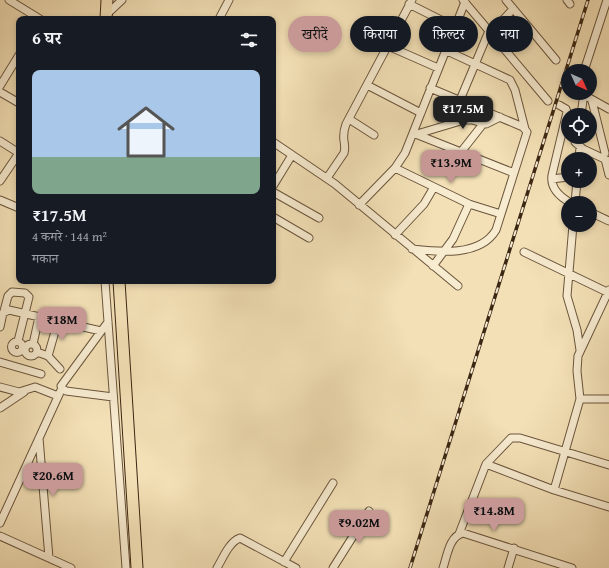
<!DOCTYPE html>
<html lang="hi">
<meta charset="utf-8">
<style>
:root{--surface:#171b24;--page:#242831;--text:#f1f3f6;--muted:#9ea1a6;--accent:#c59692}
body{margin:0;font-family:"Gentium Book Plus","Noto Serif Devanagari",serif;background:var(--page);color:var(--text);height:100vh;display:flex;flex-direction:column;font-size:15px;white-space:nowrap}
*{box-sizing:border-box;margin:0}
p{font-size:13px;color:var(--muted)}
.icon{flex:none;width:22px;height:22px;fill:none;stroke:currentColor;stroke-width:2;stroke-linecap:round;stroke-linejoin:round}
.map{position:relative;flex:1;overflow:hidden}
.drawer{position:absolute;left:16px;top:16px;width:260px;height:268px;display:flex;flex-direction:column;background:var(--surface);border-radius:8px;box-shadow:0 2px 6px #0003}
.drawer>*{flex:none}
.hud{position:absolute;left:288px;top:16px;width:261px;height:36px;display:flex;gap:8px}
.needle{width:26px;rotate:135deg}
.controls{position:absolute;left:561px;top:64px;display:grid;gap:8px}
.controls a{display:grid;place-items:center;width:36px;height:36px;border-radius:50%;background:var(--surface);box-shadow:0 2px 6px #0003;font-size:20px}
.price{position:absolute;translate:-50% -34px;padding:0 9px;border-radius:8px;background:var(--accent);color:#111;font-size:13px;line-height:26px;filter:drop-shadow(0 1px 2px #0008)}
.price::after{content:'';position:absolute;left:50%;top:24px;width:12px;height:9px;margin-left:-6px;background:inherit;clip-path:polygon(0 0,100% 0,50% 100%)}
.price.active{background:#222;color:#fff}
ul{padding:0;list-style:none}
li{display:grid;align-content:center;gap:8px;height:212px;padding:0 16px}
li span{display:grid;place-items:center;height:124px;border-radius:8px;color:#555}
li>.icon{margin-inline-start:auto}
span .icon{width:72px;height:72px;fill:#fffc;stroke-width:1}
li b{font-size:17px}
h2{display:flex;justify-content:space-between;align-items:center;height:48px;padding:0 16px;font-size:17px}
.tag{padding:0 14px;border-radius:18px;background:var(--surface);box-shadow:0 2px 6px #0003;font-size:14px;line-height:36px}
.tag.active{background:var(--accent);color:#111}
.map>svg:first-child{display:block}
</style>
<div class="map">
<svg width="609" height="568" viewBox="0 0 609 568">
<rect width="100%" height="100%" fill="#f3e0b6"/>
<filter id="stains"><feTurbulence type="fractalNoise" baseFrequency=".005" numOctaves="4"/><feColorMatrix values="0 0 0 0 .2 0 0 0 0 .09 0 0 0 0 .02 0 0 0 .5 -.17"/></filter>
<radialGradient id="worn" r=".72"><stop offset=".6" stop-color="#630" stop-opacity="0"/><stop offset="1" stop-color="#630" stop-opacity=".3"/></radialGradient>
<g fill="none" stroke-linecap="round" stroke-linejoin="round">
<defs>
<path id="minor" d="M9 0 40 19
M463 0 548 101
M506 0 556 60
M567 0 570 4
M409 4 455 27
M106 15 122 0
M219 19 229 0
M491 33 513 9
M388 46 438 68
M445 50 510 80 515 90 525 129
M584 71 607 0
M367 85 421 113
M0 86 19 55
M0 92 19 103
M584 95 609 109
M460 100 489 31
M592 101 605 153
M559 105 566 109 567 112 552 175C550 188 560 197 571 203
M581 115 584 93
M349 119 374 135
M413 133 514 173
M417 134 464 120H472L486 124 500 117
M576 137 575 142 583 149 609 161
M0 141 19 153
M273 142 335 184 458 286
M461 152 483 124
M579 159 580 147
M605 159 609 175
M395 168 469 204 501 214
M327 178 344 153C347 142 340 140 346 124L412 0
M552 179 568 177
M0 181 19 153
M273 186 292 155
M273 192 319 218
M0 200 19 208
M575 203 577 181
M359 205 395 168 405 153 465 2
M590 212 609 221
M273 217 309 238
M573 225 567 296 577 330 580 350
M395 235 424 204 434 187
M412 249C438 252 480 257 496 230L527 132 523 127 430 88
M524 252 609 293
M433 266 453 239 469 204
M105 281 126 568
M4 311 8 296 12 292 25 293 29 297 18 341
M108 322 61 386 62 388 66 391 113 397
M0 327 3 313 9 310 101 331
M11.5 347a5.5 5.5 0 1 1 11 0a5.5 5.5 0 1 1-11 0Z
M25 350a6 6 0 1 1 12 0a6 6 0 1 1-12 0Z
M33 344 39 317
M37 352 48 356 60 369
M48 356 58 321
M0 362 41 374
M0 387 19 392 35 387 58 396
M580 399H609
M0 408 24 392
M39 438 49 558
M486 464 554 490 609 507
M554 490 580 399 577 371 578 356 609 290
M0 523 62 388
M459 534 486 464 511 438H520L609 465
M0 536 71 568
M284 562 333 483
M217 568C223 558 229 542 240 538L296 568
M333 568 369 511
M443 568C447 557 449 536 463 533L572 568
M508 568 514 548"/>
<path id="primary" d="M106 19 107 0
M119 281 137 568"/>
</defs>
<use href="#minor" stroke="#6a553c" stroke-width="9"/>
<use href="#primary" stroke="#3c2714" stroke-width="13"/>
<use href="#minor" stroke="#f7ebd0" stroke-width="7"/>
<use href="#primary" stroke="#f3e0b6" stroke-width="11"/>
<defs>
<path id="rail" d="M410 568 588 0"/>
</defs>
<use href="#rail" stroke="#3c2714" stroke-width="3.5"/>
<use href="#rail" stroke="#f7ebd0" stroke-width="2" stroke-dasharray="6" stroke-linecap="butt"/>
</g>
<rect width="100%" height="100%" filter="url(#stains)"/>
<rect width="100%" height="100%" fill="url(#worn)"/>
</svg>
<div class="controls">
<a><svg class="needle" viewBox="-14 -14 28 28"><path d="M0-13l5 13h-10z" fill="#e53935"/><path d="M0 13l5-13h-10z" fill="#9ea1a6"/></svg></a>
<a><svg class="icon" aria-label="locate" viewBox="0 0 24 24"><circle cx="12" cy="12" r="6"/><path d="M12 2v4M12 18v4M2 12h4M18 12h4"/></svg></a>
<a>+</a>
<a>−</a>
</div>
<b class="price active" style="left:463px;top:130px">₹17.5M</b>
<b class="price" style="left:451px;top:184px">₹13.9M</b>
<b class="price" style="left:62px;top:341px">₹18M</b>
<b class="price" style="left:53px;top:497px">₹20.6M</b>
<b class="price" style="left:494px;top:532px">₹14.8M</b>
<b class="price" style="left:359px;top:544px">₹9.02M</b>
<div class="hud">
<a class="tag active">खरीदें</a>
<a class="tag">किराया</a>
<a class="tag">फ़िल्टर</a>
<a class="tag">नया</a>
</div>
<section class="drawer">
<h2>6 घर<svg class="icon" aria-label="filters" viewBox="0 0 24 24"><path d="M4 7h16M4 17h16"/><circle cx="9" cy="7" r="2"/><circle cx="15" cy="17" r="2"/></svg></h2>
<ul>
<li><span style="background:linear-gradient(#a9c7e8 70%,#7fa58c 0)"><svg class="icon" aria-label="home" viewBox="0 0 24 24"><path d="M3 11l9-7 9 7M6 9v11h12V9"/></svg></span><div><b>₹17.5M</b><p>4 कमरे · 144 m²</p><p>मकान</p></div></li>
</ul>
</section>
</div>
